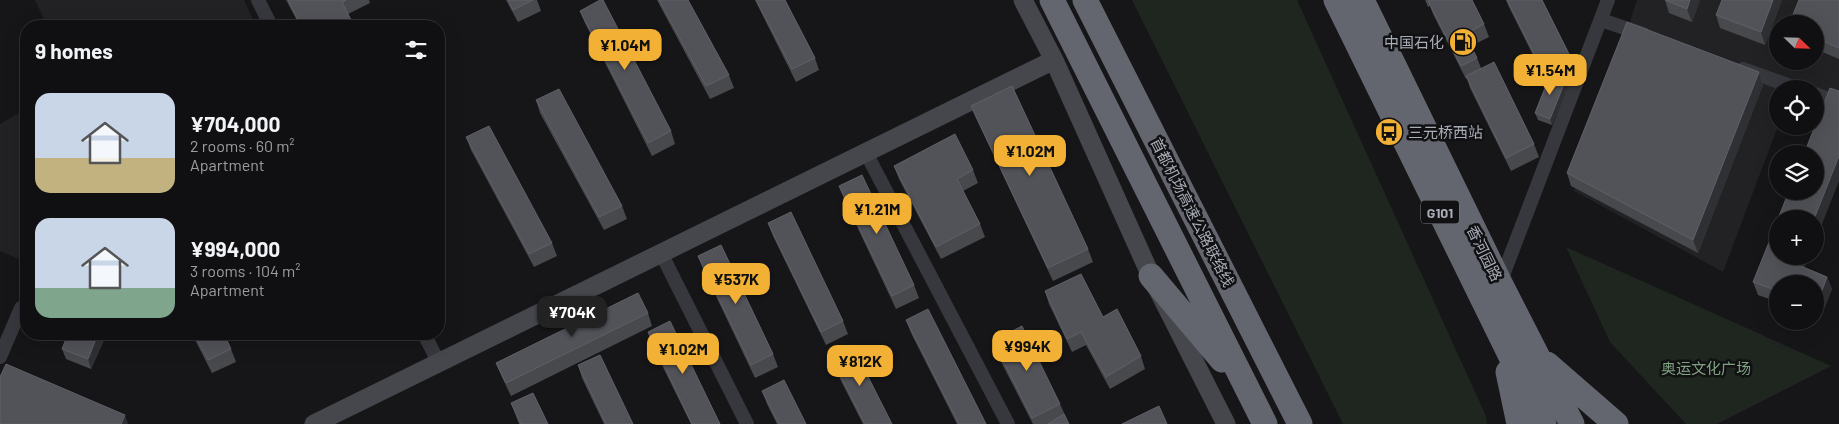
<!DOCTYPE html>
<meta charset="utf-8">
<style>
:root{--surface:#101012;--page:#1e1e20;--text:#f1f3f6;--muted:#9c9d9f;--line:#303032;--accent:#f2b134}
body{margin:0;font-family:Barlow,"Noto Sans SC",sans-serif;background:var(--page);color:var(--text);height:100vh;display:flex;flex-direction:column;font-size:19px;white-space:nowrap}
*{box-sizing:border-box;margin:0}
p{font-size:16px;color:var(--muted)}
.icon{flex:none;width:28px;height:28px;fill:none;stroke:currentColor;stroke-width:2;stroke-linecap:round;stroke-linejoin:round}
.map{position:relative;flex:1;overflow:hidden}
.details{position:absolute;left:20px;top:20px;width:425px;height:320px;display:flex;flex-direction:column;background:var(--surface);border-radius:20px;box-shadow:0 5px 20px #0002,0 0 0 1px var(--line)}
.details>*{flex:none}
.needle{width:32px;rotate:113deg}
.tools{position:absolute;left:1769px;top:15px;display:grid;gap:10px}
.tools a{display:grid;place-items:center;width:55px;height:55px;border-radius:50%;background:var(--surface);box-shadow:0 5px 20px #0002,0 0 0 1px var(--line);font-size:25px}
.price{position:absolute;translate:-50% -42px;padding:0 11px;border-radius:10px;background:var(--accent);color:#111;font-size:16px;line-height:32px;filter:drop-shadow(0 1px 2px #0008)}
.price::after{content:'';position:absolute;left:50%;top:30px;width:15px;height:11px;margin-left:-8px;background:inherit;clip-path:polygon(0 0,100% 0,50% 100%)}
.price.on{background:#222;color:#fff}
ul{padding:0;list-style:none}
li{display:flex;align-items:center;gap:15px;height:125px;padding:0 15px}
li span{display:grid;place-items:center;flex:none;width:140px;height:100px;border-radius:15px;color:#555}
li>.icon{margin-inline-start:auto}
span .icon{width:60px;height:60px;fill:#fffc;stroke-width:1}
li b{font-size:21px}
h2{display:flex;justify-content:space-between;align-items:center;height:60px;padding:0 15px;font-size:21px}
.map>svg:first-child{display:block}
</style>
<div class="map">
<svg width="1839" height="424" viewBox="0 0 1839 424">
<rect width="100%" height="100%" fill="#161618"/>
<path fill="#222225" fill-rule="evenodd" d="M35 0H244L256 26H47Z
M1637 0H1839V107L1815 104V89H1778V126L1723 272 1574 191ZM1778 24H1815V61H1778Z
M26 109V262L0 251V124Z"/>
<path fill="#1e261f" d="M1132 0H1297L1486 416 1487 424H1343Z
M1566 247 1831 366 1717 424H1686L1610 342Z"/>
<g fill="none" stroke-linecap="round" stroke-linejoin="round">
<path stroke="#37383d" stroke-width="14" d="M258 0 271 26
M1601 20 1643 34
M1743 69 1799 89
M1815 94 1839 103
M865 151 1008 424
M661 253 747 424
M1500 283 1608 0
M424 334 439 363
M0 357 21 308"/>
<path stroke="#45474d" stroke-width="19" d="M1023 0 1054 60 1151 276 1226 424
M314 424 1054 60"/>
<path stroke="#63666e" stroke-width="25" d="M1052 0 1265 424
M1085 0 1300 424
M1336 0 1544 424
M1362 0 1500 283 1572 424
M1151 276 1222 360
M1547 364 1616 424
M1508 372 1519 424"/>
</g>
<path fill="#47494d" d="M286 0H369L370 3 348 14 354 26H300Z
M506 0H537L541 11 518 22Z
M657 0H688L729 75 734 88 710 99Z
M755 0H785L815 58 819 70 796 82Z
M1425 0H1472L1484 24 1489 37 1471 46 1477 58 1481 68 1534 144 1539 157 1511 171 1470 88 1467 78 1466 79 1433 14 1430 6 1428 7Z
M1506 0H1542L1569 54 1574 67 1557 75 1566 79 1568 86 1552 125 1538 120 1535 113 1548 80 1546 81 1509 7Z
M1665 0H1700L1692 22 1669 13Z
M1782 0 1765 45 1720 28 1716 15Z
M1839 0V59L1815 49V24H1795L1792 17Z
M580 11 671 131 675 144 652 156 585 23Z
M1759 72 1763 85 1698 253 1571 186 1567 173Z
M536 100 622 206 627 219 604 230 540 113Z
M971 106 1088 249 1093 262 1053 281 976 118Z
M466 137 552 243 557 256 534 267 471 150Z
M894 166 973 170 978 183 963 191 980 224 985 237 941 259 899 179Z
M839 186 914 285 919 298 896 309 844 199Z
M768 223 843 321 848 334 826 345 773 236Z
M698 256 773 354 778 367 755 378 703 269Z
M1805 268 1827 277 1832 289 1820 319 1815 317V284H1778V302L1758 295 1753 282Z
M1045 291 1103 317 1141 356 1145 369 1110 389 1086 345 1072 352 1049 304Z
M648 313 652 326 511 396 501 375 496 363Z
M906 320 986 424H957L911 333Z
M648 332 720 424H691L652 345Z
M192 334H224L231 349 236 362 212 373Z
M104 340 91 369 66 359 62 349Z
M993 341 1060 404 1069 424H1033L997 354Z
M830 356 892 424H863L835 369Z
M578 365 633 424H604L582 378Z
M762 391 806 424H777L767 404Z
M511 403 548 424H519Z"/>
<path fill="#2f3033" d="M1690 0H1700L1692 22 1687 9Z
M1773 0H1782L1765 45 1761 32Z
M1759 72 1763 85 1698 253 1693 240Z
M1566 79 1568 86 1552 125 1550 119Z
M1839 156V181L1815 242V219H1814Z
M1800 256H1809L1801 277 1796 264Z
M1827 277 1832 289 1820 319 1816 306Z
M98 334H102L104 340 91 369 88 359Z
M125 415 128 424H121Z"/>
<path fill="#525359" stroke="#5f6168" d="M288 0H346L342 2 354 26H301Z
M508 0H533L513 10Z
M600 0H603L671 131 648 143 580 11Z
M659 0H688L729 75 706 86Z
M756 0H785L815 58 792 69Z
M1430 0H1472L1484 24 1465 34 1477 58 1461 66 1428 1Z
M1507 0H1542L1569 54 1541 68Z
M1665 0H1690L1687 9Z
M1722 0H1773L1761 32 1716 15Z
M1799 0H1839V48L1815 38V24H1803L1804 21 1792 17Z
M1627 22 1759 72 1693 240 1567 173Z
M1494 62 1534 144 1506 158 1466 76Z
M1551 73 1566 79 1550 119 1535 113Z
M1012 86 1088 249 1048 268 971 106Z
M1830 88 1839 91V156L1814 219H1778L1789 191H1815V154H1804Z
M559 89 622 206 599 217 536 100Z
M489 126 552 243 529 254 466 137Z
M955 134 973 170 957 179 980 224 936 247 894 166Z
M862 175 914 285 892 296 839 186Z
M791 212 843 321 821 332 768 223Z
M1778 220V256H1800L1796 264 1827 277 1816 306 1815 284H1778V291L1753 282Z
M721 245 773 354 751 365 698 256Z
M1081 274 1103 317 1117 309 1141 356 1106 377 1081 332 1067 339 1045 291Z
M638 293 648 313 506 383 496 363Z
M928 309 986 424H959L906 320Z
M670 321 720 424H692L648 332Z
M1022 326 1060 404 1032 418 993 341Z
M68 334H98L88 359 62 349Z
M194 334H224L231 349 208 360Z
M852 345 892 424H865L830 356Z
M600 355 633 424H606L578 365Z
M6 364 125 415 121 424H0V377Z
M784 380 806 424H779L762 391Z
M533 393 548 424H521L511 403Z
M1159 406 1167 424H1122Z
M1064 414 1069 424H1048Z"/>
<defs>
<symbol id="fuel-disc" viewBox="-11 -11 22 22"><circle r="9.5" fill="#f2b134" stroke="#111113"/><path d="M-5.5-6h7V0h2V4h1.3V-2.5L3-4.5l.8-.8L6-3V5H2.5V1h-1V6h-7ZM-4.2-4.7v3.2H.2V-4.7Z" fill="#111"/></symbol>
<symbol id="bus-disc" viewBox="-11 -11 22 22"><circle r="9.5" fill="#f2b134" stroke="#111113"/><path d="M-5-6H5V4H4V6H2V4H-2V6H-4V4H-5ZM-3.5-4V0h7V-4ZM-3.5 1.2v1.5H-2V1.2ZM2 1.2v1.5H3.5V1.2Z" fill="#111"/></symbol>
</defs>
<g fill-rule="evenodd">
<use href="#fuel-disc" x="1447" y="26" width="32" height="32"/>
<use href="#bus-disc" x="1373" y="116" width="32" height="32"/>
</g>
<g text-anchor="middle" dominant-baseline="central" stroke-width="5" stroke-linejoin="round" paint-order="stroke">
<rect fill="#111113" stroke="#7b7e86" stroke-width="1" x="1421" y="200.5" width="38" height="23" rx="4"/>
<g font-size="14" font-weight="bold" fill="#a8adb8">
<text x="1440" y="212">G101</text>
</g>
<g font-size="15" fill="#a8adb8" stroke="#111113" text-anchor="end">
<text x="1444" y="42">中国石化</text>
<text x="1408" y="132" text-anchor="start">三元桥西站</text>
</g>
<g font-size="15" fill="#a8adb8" stroke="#111113">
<text transform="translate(1193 212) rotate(63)">首都机场高速公路联络线</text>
<text transform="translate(1485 253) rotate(64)">香河园路</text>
</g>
<g font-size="15" fill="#7fa381" stroke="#111113">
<text x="1706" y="368">奥运文化广场</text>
</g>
</g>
</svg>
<div class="tools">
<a><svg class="needle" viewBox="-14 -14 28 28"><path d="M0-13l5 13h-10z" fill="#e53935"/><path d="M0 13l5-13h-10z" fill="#9c9d9f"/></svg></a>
<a><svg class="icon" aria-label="locate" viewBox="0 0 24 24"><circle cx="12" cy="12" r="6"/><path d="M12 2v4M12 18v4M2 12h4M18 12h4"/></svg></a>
<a><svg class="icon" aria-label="layers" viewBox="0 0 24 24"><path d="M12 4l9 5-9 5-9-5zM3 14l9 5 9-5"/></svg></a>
<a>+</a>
<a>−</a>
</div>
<b class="price" style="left:625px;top:71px">¥1.04M</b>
<b class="price" style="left:1550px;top:96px">¥1.54M</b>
<b class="price" style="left:1030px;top:177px">¥1.02M</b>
<b class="price" style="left:877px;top:235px">¥1.21M</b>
<b class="price" style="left:736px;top:305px">¥537K</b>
<b class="price on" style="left:572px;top:338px">¥704K</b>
<b class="price" style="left:1027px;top:372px">¥994K</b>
<b class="price" style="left:683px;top:375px">¥1.02M</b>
<b class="price" style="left:860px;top:387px">¥812K</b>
<section class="details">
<h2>9 homes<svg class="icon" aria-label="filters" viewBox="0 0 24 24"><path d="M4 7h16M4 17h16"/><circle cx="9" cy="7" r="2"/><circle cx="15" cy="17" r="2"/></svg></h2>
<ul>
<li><span style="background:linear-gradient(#c9d6e8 65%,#c2b280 0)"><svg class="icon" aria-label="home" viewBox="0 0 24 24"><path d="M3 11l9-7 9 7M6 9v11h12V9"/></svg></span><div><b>¥704,000</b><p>2 rooms · 60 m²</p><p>Apartment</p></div></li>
<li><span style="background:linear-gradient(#c9d6e8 70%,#7fa58c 0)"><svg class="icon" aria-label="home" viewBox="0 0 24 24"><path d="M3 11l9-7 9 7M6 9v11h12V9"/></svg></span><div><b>¥994,000</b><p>3 rooms · 104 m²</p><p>Apartment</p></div></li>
</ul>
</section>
</div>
